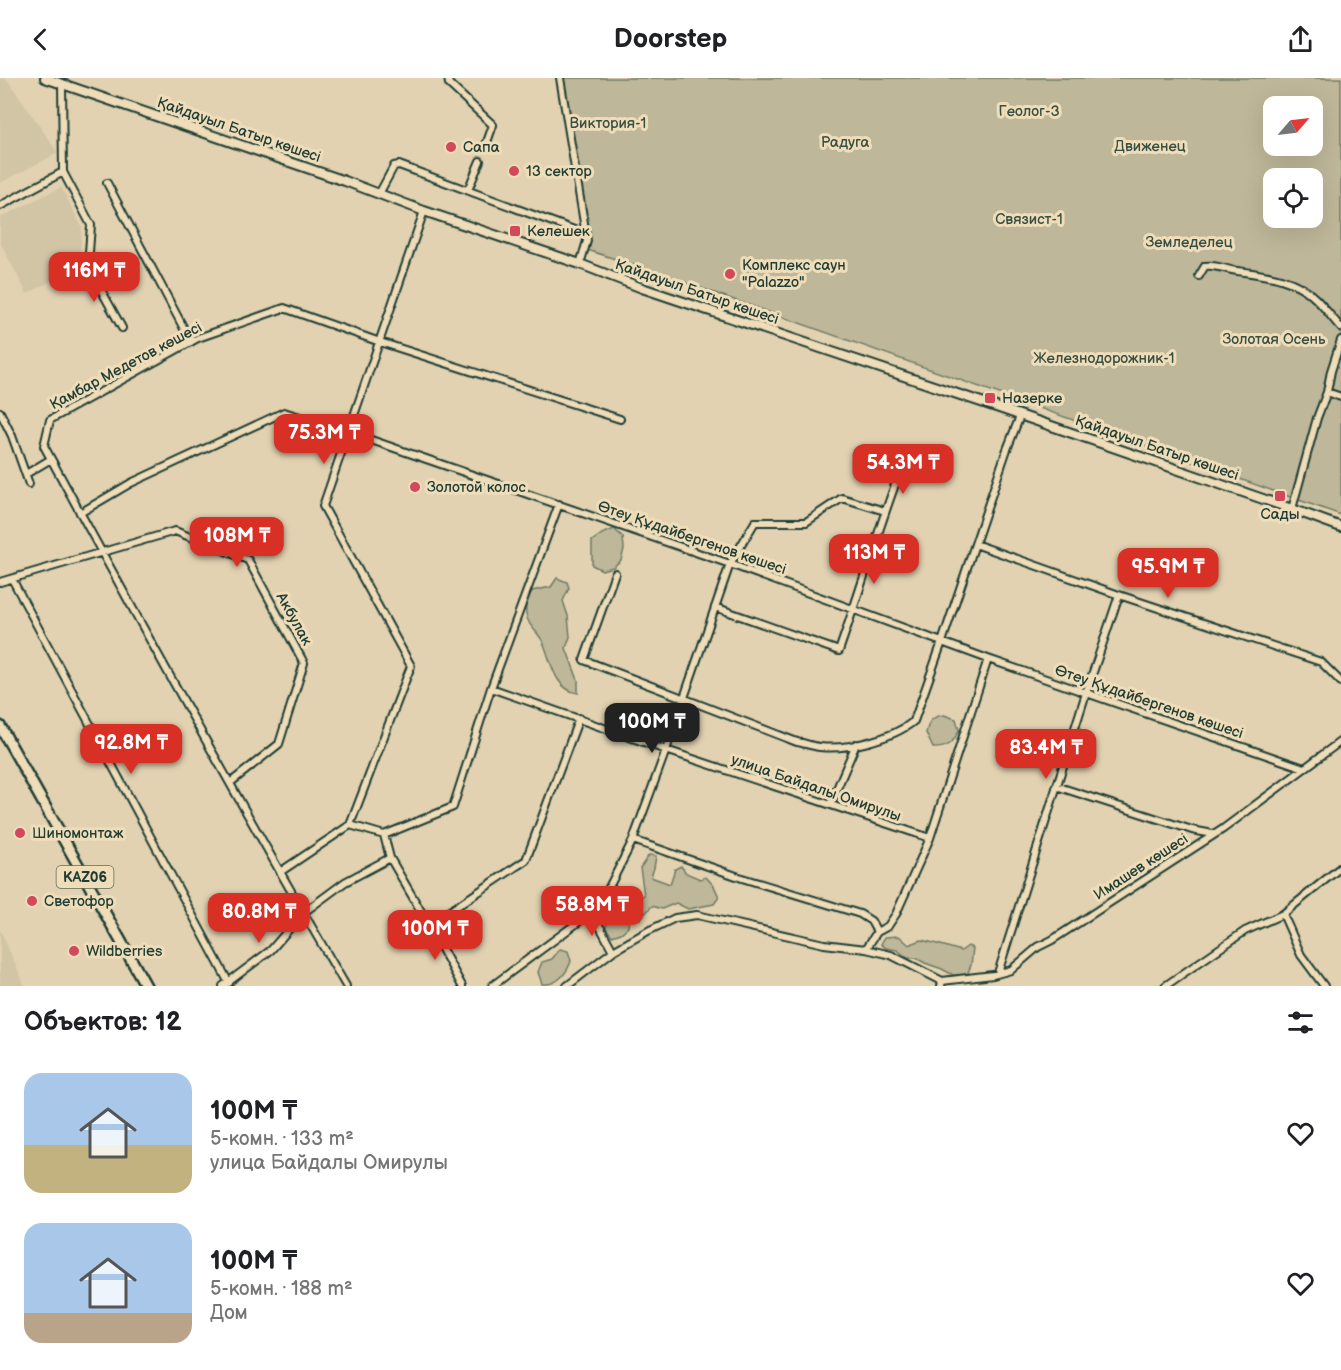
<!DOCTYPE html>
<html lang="ru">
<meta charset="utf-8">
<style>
:root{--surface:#fff;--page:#f6f6f6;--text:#202124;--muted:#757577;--accent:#d93025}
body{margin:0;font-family:"Balsamiq Sans",sans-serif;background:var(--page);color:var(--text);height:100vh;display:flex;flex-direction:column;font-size:22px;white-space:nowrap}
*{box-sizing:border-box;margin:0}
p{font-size:20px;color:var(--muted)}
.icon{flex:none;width:33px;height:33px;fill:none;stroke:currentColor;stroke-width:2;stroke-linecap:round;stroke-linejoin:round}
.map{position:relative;height:908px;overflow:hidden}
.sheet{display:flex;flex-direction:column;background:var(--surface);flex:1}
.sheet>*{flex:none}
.needle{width:39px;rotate:62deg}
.tools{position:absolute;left:1263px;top:18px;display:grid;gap:12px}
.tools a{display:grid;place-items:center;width:60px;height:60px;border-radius:12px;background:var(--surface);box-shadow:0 6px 24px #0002;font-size:30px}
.price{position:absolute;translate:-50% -51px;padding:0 14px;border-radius:12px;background:var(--accent);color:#fff;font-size:20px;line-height:39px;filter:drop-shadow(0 2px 3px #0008)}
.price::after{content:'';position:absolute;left:50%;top:36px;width:18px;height:14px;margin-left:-9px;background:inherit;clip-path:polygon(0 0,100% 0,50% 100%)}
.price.selected{background:#222;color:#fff}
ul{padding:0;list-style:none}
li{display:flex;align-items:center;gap:18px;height:150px;padding:0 24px}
li span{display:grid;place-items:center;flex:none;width:168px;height:120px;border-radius:18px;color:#555}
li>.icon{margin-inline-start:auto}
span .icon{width:72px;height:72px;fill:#fffc;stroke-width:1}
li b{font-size:26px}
h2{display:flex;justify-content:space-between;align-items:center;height:72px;padding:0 24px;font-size:26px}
header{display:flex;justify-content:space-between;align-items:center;height:78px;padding:0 24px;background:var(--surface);font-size:27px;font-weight:600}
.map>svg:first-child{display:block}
</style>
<header><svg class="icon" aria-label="back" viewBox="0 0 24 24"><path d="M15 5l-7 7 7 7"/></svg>Doorstep<svg class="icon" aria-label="share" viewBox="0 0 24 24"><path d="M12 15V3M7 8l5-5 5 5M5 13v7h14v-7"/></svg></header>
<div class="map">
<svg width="1341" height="908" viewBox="0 0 1341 908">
<rect width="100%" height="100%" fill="#e2d2b1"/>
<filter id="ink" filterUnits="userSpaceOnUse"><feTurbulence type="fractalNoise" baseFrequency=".0167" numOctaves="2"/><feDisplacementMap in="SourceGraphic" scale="12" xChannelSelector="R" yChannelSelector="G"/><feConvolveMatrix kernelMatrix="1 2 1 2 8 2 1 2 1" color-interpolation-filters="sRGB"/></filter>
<g filter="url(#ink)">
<path fill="#d1c5a6" d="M0 0 7 1 58 75 0 105Z
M61 109 82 149 79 188 27 216 0 164V140Z
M0 851 13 881 25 908H0Z"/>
<path fill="#beb799" stroke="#6e7a66" stroke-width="1.5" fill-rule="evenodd" d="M560 0H1341V437L647 191 584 171 586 163ZM1274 28H1312V68H1274ZM1274 100H1312V140H1274Z
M614 451 623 459 624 471 621 482 613 489 602 492 592 487V463L602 456Z
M557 500 567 504 569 510 563 523 568 538 570 559 566 570 578 602V615C554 612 551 582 543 564 538 554 527 547 526 535 525 526 527 521 532 513L551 509Z
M944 637 956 641 959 652C953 666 948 670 933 670L926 655C929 643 931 639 944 637Z
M649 777 656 778 654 790 651 799 670 806 675 791 681 788 686 795 700 801 706 799 714 808 719 819 714 826 688 831 676 825 662 831 652 828 640 841 629 842 628 849 621 855 612 858 606 850 607 842 644 817 640 790Z
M899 858 909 867 921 862 934 865 961 873 968 868 973 870 971 887 967 897H953L942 891 925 885 916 880H908L897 872 886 870 881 866 885 859Z
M560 871 568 873 571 883C567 895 557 908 542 906L538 894 542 884 552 881Z"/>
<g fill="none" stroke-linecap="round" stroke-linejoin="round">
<path stroke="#bbb498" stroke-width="6" stroke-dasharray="6 3" stroke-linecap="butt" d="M480 83 486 67"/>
<defs>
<path id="minor" d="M448 0 449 6 493 47 486 67
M560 0 587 163 580 186
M62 6 63 94 91 147 88 188 122 250
M107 105 191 264
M468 112 480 83
M379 116 394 88 399 87 585 156
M0 128 63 94
M1199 198 1205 188C1215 186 1227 192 1237 193 1265 197 1296 200 1316 221 1325 230 1333 241 1341 250
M1327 314 1341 319
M0 334 12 358 29 406
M26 396 51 381
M1292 431 1317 340 1327 314 1331 293 1341 262
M885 433 842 420 806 444H755L730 486 666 672 633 762 742 800 860 836 871 843 877 854 888 848 896 836 930 760 988 581
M80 435 131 405 284 334 348 354 730 486 988 581 1304 690
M975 466 1119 517 1321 584 1341 604
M615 495 584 582 797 664C804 665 812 668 820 669 847 672 892 661 914 643L942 564 1006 374 1020 338
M12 501 229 905
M0 504 175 453 248 482 304 585 279 666 230 705
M715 529 839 573C860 513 878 452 900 393
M491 610 666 672 930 760
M1056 708 1192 752 1213 756
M830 727 856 666
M350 747 411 588 323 428 424 133
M384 757 390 780
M280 794 350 747 384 757 453 729 491 610 559 426
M592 834 613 873
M1283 836 1301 877 1324 908
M429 847 462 908
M866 871 877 854
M998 895 1086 615 1119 517
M942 903 993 897 1011 892 1038 869 1052 862 1223 751 1341 663
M223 908 271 872 303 835 345 804 390 780 429 847 526 782 579 640
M346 908C242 730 142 549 44 368L50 342 198 260 284 230 380 264 620 341
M492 908 592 834 601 825 633 762
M567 908 613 873 648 853 675 840 697 837 824 866 866 871 891 877 942 903 941 908
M1165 908 1245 853 1283 836 1341 789"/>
<path id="tertiary" d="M45 0 345 103 424 133 580 186 642 210 1005 332 1292 431 1341 449"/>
<path id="trunk" d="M0 648 146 908"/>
</defs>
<use href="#minor" stroke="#1f3d34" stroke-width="10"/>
<use href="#tertiary" stroke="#1f3d34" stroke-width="12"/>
<use href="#trunk" stroke="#1f3d34" stroke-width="14"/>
<use href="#minor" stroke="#efdcb9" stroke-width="6"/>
<use href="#tertiary" stroke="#efdcb9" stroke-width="8"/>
<use href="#trunk" stroke="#efdcb9" stroke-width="9"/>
</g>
</g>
<g fill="#d1495b" stroke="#efdcb9" stroke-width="2">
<circle cx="451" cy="69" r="6"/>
<circle cx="514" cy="93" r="6"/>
<rect x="509" y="147" width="12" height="12" rx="3"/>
<circle cx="730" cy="196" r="6"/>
<rect x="984" y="314" width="12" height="12" rx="3"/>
<circle cx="415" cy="409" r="6"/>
<rect x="1274" y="412" width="12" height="12" rx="3"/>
<circle cx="20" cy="755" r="6"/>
<circle cx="32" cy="823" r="6"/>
<circle cx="74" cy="873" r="6"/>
</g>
<g text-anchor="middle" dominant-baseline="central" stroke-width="6" stroke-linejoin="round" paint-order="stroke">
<rect fill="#efdcb9" stroke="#5d6d5c" stroke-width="1.5" x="56.5" y="788" width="57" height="22" rx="4.5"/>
<g font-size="14" font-weight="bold" fill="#1f3d34">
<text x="85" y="799">KАZ06</text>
</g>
<g font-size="15" fill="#374f43" stroke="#efdcb9">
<text x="1029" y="33">Геолог-3</text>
<text x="608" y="45">Виктория-1</text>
<text x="845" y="64">Радуга</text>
<text x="1150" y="68">Движенец</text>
<text x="1029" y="141">Связист-1</text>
<text x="1189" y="164">Земледелец</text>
<text x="1274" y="261">Золотая Осень</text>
<text x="1104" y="280">Железнодорожник-1</text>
</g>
<g font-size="15" fill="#1f3d34" stroke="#efdcb9">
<text transform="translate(239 52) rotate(19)">Қайдауыл Батыр көшесі</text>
<text transform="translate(697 214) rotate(19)">Қайдауыл Батыр көшесі</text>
<text transform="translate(126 288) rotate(-28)">Қамбар Медетов көшесі</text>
<text transform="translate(1157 370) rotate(19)">Қайдауыл Батыр көшесі</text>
<text transform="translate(692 460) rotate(19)">Өтеу Құдайбергенов көшесі</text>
<text transform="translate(294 541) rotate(61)">Акбулак</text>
<text transform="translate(1149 624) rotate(19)">Өтеу Құдайбергенов көшесі</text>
<text transform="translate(816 710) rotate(19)">улица Байдалы Омирулы</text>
<text transform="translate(1141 789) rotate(-33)">Имашев көшесі</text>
</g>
<g font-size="15" fill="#1f3d34" stroke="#efdcb9" text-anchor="start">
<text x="463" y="69">Сапа</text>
<text x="526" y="93">13 сектор</text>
<text x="527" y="153">Келешек</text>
<text x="742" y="187">Комплекс саун<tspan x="742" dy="17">"Palazzo"</tspan></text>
<text x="1002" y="320">Назерке</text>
<text x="427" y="409">Золотой колос</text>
<text x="1280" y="436" text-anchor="middle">Сады</text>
<text x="32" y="755">Шиномонтаж</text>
<text x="44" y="823">Светофор</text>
<text x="86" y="873">Wildberries</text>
</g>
</g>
</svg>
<div class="tools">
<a><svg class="needle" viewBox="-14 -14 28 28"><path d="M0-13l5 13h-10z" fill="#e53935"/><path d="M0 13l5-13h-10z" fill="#757577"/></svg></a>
<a><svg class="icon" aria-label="locate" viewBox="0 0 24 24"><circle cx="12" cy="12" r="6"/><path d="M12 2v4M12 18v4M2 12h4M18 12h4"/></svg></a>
</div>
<b class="price" style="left:94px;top:225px">116M ₸</b>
<b class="price" style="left:324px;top:387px">75.3M ₸</b>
<b class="price" style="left:903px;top:417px">54.3M ₸</b>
<b class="price" style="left:237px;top:490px">108M ₸</b>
<b class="price" style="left:874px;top:507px">113M ₸</b>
<b class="price" style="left:1168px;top:521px">95.9M ₸</b>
<b class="price selected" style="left:652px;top:676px">100M ₸</b>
<b class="price" style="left:131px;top:697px">92.8M ₸</b>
<b class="price" style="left:1046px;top:702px">83.4M ₸</b>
<b class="price" style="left:592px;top:859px">58.8M ₸</b>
<b class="price" style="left:259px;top:866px">80.8M ₸</b>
<b class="price" style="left:435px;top:883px">100M ₸</b>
</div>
<section class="sheet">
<h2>Объектов: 12<svg class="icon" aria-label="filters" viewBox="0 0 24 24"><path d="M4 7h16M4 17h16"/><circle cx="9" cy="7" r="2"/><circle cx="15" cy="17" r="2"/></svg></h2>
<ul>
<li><span style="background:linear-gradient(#a9c7e8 60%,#c2b280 0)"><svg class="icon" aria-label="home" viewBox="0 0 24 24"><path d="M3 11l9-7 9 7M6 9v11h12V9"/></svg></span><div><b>100M ₸</b><p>5-комн. · 133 m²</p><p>улица Байдалы Омирулы</p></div><svg class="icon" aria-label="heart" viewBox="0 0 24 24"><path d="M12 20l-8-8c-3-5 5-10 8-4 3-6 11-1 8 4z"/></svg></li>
<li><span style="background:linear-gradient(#a9c7e8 75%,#b9a48a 0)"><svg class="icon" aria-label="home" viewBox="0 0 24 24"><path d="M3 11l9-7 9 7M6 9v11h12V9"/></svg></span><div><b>100M ₸</b><p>5-комн. · 188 m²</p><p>Дом</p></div><svg class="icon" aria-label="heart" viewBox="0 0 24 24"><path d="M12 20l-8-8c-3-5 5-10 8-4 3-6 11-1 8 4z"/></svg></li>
</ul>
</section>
